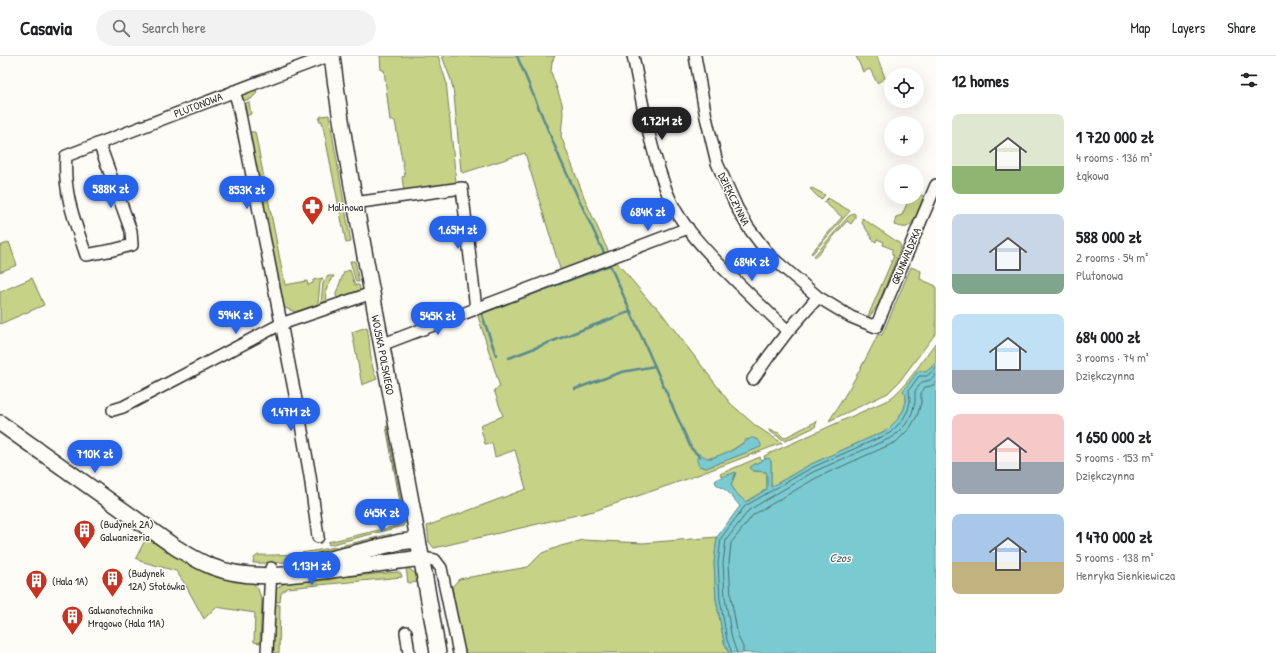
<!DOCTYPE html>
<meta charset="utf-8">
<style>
:root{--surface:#fff;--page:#f2f2f2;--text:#202124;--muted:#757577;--line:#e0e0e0;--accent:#2563eb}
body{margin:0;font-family:"Patrick Hand",sans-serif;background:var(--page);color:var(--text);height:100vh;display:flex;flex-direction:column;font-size:15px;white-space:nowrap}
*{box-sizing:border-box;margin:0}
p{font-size:13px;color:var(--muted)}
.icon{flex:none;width:22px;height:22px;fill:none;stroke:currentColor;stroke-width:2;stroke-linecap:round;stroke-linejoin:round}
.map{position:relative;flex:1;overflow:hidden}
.panel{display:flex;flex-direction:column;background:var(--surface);width:340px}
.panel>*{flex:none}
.buttons{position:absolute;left:884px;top:12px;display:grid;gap:8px}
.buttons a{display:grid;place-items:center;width:40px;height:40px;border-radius:50%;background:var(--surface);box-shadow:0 4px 16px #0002;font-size:20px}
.price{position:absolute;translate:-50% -34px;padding:0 9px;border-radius:14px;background:var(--accent);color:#fff;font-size:13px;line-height:26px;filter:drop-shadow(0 1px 2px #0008)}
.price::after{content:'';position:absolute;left:50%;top:24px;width:12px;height:9px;margin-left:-6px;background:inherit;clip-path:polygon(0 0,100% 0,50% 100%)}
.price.active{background:#222;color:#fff}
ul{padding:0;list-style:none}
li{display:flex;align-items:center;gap:12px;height:100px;padding:0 16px}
li span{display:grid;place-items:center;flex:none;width:112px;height:80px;border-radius:8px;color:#555}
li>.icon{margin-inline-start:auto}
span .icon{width:48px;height:48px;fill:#fffc;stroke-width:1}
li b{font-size:17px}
h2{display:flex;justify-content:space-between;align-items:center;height:48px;padding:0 16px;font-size:17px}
header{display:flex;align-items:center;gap:24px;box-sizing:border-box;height:56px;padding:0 20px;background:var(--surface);border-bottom:1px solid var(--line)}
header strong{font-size:19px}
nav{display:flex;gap:22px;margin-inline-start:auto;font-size:14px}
.search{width:280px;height:36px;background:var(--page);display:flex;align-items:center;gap:10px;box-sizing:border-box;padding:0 14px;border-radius:22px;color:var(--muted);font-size:15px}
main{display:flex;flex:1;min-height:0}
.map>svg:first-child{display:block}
</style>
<header>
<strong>Casavia</strong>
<div class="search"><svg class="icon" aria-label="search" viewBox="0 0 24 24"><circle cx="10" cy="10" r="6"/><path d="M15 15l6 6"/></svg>Search here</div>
<nav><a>Map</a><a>Layers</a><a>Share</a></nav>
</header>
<main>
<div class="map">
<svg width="936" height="597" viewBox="0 0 936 597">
<rect width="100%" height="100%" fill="#fdfcf7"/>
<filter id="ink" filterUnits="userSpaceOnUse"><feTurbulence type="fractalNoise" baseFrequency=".025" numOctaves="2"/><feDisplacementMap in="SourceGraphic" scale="8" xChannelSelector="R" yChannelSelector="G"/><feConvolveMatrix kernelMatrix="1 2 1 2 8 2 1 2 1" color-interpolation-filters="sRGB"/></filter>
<g filter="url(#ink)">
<path fill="#c6d286" stroke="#787e58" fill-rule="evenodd" d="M380 0H438L446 25 456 126 452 131 404 136 402 121 405 120 395 65H390L384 14H381Z
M442 0H555L552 6 551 16 562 47 563 57 561 80 586 146 609 197 561 216 525 97 463 117 461 115 454 39 451 24Z
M856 0H877L885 22 877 27 870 13 863 16Z
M255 32 257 37 251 43 242 45V40L243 37Z
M249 46 251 58 246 60 243 48Z
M235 51 241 82 239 86 232 55Z
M329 59 351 186 346 187 322 65H319V63L321 60Z
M247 76H255L285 229 307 225 308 229 313 227V224L323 222 320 227 318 248 295 256 285 252 283 248 281 249Z
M812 132 825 139 821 144 810 133Z
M917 138 924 140C921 147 914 169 907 171 903 172 898 170 894 169L896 161 902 159 909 143 908 141H917Z
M828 142 850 155 812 198 811 197 842 161 824 146Z
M853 157 855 158V162L851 168 847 165 816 201 814 200 848 161Z
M862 162 899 187 901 191 878 249 870 260H868L894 200 892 198V193L883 189 884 186 877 183 876 186 874 185 862 167Z
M9 186 17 209 0 216V190Z
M614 203 650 246 657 251 730 347 756 370 782 387 687 423 594 455 434 492 429 486 427 470 526 433 515 394 495 401 492 387 485 388 480 369 503 360 494 334 500 331 477 257ZM747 383 758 392 706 412 699 410 707 402C722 401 736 393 747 383Z
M350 205H355L359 226H356Z
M911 211 921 215 920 223 936 230V277L899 326 888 337 829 365C847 337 864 308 878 278L882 279Z
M350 214 355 229H359L360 233 358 235 338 242 336 240V237L344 216Z
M328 220H334L326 234 327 245 321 247 323 227Z
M32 222 44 249 0 268V236Z
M367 271C371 288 369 308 377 323L362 329 352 276Z
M936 286V307L926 316H921L906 339V345L904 353 898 363 887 374 809 409 771 431V405L767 402 765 403 764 400 888 344C907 331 922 304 936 286Z
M390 290 415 421 411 419 389 291Z
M817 365 815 371 785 385 769 375V374L779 377 784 382Z
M386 370H387L405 467 403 470 329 489 328 486 396 470 402 463V457Z
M760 401 761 405 753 409V415L766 416 767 419V433L745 446 737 438 731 429 736 417 722 421 720 418Z
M391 478 396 483C349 494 302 509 253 507L254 502 258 499C303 501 347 488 391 478Z
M717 481 714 507 716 543 724 586 729 597H463L452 531 459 523 528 511 542 497 561 490 583 484 643 487Z
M146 482 195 511 251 525 258 533 262 545 260 587 254 586 255 557 216 551 204 563 185 528 176 515 140 505 136 502Z
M406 511 415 517 419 526 408 527Z
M398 516 401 518 402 521 287 532 281 537 280 546H274L275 534 286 526Z
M274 548 280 549 279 597H271Z"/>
<path fill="#7acbd1" stroke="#5a8b8f" d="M936 307V597H729L724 586 716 543 714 507 717 481 740 450 727 435 716 428 715 425 719 422 736 416 731 429 737 438 746 446 767 433V419L766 416 755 415 751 413 750 411 763 404 769 402 771 405V431L809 409 887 374 898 363 904 353 906 345V339L903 335 918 315 926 316Z
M751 382C757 382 761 385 761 391L706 412 699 410C697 406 695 401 700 398L707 402H712L733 394Z"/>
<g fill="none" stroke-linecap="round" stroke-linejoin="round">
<path stroke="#4b6b6d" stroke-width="1" d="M732 597 727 584 720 543 718 507 721 482 745 450 811 412 890 377 902 365 908 354 910 345 909 334 919 320H927L936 312
M737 597 732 583 725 542 723 507 726 484 749 454 813 416 893 381 906 368 912 357 915 346V335L922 326 930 324 936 319
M743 597V591L738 581 731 541 729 507 731 487 753 459 816 422 896 386 910 372 917 360 921 347V337L925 331 931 330 936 327"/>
<path stroke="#5a8b8f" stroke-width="2.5" d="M517 0 561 105 604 197
M609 207 691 392 700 401
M496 299 482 259 484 256 610 209
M509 302 631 255
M575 333 622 316 655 310"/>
<defs>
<path id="street" d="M633 0C641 39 647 78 660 116 664 129 669 143 676 155 687 174 703 191 718 207 741 230 764 253 788 275L818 241
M695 0 706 61 717 107 737 152 748 171 770 200 818 241 851 261 876 271 936 129
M234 35 238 48 301 369 310 420 318 481
M99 87 131 175 132 189 113 194 86 199C75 166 63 137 66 100 151 67 237 34 323 2H332
M354 147 462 132 476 253
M381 289 688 172
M753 323 769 300 788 275
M113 354 123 351 281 268 372 237
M422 502 435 504 441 512 459 597
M406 576 409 597
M267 597 271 512"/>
<path id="secondary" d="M332 0C342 80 357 158 372 237 394 357 418 477 438 597
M0 367 175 491C187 498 199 506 213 511 250 525 292 519 331 514 361 510 391 506 422 502
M305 509 400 486 418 484"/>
</defs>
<use href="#street" stroke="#2b2b2b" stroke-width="14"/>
<use href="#secondary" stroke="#2b2b2b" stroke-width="18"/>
<use href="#street" stroke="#fdfcf7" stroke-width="11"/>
<use href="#secondary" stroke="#fdfcf7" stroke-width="15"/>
</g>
</g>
<defs>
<symbol id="pharmacy-pin" viewBox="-11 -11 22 30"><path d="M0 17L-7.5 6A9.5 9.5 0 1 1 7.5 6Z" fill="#c8321e" stroke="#fdfcf7"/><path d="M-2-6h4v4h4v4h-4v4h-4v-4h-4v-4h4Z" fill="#fff"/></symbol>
<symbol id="building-pin" viewBox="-11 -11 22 30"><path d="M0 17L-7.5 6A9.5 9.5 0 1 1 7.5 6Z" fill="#c8321e" stroke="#fdfcf7"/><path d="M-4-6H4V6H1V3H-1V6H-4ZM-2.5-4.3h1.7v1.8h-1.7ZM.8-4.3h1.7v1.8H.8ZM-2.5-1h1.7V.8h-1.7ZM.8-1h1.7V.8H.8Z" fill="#fff"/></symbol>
</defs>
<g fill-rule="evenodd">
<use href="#pharmacy-pin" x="300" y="138" width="25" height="34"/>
<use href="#building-pin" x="72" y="462" width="25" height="34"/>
<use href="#building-pin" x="100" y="510" width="25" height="34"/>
<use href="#building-pin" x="24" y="512" width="25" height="34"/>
<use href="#building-pin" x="60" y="548" width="25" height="34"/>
</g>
<g text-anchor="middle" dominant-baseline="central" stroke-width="3" stroke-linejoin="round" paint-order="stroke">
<g font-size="11" fill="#2b2b2b" stroke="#fdfcf7">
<text transform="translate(198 49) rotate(-21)">PLUTONOWA</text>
<text transform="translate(734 143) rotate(64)">DZIĘKCZYNNA</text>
<text transform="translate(906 200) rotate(-67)">GRUNWALDZKA</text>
<text transform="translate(383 299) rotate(79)">WOJSKA POLSKIEGO</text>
</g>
<g font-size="11" fill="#2b2b2b" stroke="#fdfcf7" text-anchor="start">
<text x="328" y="151">Malinowa</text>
<text x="100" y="468">(Budynek 2A)<tspan x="100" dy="13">Galwanizeria</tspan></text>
<text x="128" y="517">(Budynek<tspan x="128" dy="13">12A) Stołówka</tspan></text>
<text x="52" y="525">(Hala 1A)</text>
<text x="88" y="554">Galwanotechnika<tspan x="88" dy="13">Mrągowo (Hala 11A)</tspan></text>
</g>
<g font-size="12" font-style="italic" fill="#435b5d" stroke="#fdfcf7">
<text x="840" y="501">Czos</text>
</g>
</g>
</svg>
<div class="buttons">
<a><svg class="icon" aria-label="locate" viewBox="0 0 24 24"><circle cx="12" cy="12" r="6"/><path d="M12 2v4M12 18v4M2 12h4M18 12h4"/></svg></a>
<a>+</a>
<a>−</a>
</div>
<b class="price active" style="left:662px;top:85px">1.72M zł</b>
<b class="price" style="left:111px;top:153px">588K zł</b>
<b class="price" style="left:247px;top:154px">853K zł</b>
<b class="price" style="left:648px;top:176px">684K zł</b>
<b class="price" style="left:458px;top:194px">1.65M zł</b>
<b class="price" style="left:752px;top:226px">684K zł</b>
<b class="price" style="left:236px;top:279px">594K zł</b>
<b class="price" style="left:438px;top:280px">545K zł</b>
<b class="price" style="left:291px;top:376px">1.47M zł</b>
<b class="price" style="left:95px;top:418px">710K zł</b>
<b class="price" style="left:382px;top:477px">645K zł</b>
<b class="price" style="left:312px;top:530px">1.13M zł</b>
</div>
<section class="panel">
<h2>12 homes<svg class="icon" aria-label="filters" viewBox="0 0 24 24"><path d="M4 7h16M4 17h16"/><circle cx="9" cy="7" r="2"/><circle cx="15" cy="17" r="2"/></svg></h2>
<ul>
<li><span style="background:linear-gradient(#dfe7d0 65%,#8fb573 0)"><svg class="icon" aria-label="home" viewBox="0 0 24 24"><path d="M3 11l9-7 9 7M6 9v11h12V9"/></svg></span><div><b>1 720 000 zł</b><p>4 rooms · 136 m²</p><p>Łąkowa</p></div></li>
<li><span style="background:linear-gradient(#c9d6e8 75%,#7fa58c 0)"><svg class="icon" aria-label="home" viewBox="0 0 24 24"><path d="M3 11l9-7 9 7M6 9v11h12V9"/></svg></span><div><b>588 000 zł</b><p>2 rooms · 54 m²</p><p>Plutonowa</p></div></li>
<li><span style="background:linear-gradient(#bfe0f5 70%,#9aa5b1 0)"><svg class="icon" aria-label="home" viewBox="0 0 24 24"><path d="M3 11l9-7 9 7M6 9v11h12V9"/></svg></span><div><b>684 000 zł</b><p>3 rooms · 74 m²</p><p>Dziękczynna</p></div></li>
<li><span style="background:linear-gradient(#f6c9c9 60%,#9aa5b1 0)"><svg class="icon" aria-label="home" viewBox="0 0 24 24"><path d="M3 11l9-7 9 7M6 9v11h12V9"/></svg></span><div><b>1 650 000 zł</b><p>5 rooms · 153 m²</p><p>Dziękczynna</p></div></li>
<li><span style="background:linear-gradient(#a9c7e8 60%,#c2b280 0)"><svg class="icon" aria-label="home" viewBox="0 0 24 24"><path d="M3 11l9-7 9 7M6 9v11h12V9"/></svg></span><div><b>1 470 000 zł</b><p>5 rooms · 138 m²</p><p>Henryka Sienkiewicza</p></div></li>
</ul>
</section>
</main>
